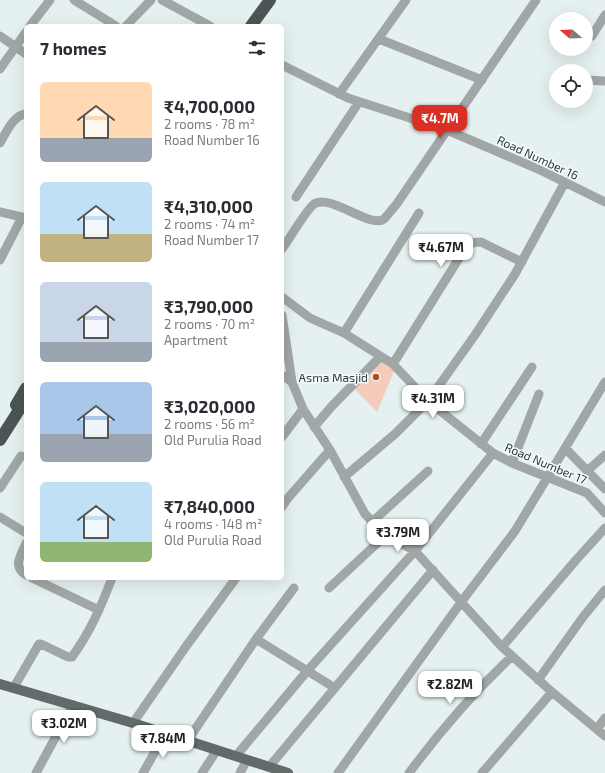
<!DOCTYPE html>
<meta charset="utf-8">
<style>
:root{--surface:#fff;--page:#f2f2f3;--text:#2b2b33;--muted:#7c7c81;--accent:#d93025}
body{margin:0;font-family:"Exo 2",sans-serif;background:var(--page);color:var(--text);height:100vh;display:flex;flex-direction:column;font-size:15px;white-space:nowrap}
*{box-sizing:border-box;margin:0}
p{font-size:13px;color:var(--muted)}
.icon{flex:none;width:22px;height:22px;fill:none;stroke:currentColor;stroke-width:2;stroke-linecap:round;stroke-linejoin:round}
.map{position:relative;flex:1;overflow:hidden}
.details{position:absolute;left:24px;top:24px;width:260px;height:556px;display:flex;flex-direction:column;background:var(--surface);border-radius:6px;box-shadow:0 4px 16px #0002}
.details>*{flex:none}
.needle{width:26px;rotate:289deg}
.controls{position:absolute;left:549px;top:12px;display:grid;gap:8px}
.controls a{display:grid;place-items:center;width:44px;height:44px;border-radius:50%;background:var(--surface);box-shadow:0 4px 16px #0002;font-size:20px}
.price{position:absolute;translate:-50% -34px;padding:0 9px;border-radius:8px;background:#fff;color:#222;font-size:13px;line-height:26px;filter:drop-shadow(0 1px 2px #0008)}
.price::after{content:'';position:absolute;left:50%;top:24px;width:12px;height:9px;margin-left:-6px;background:inherit;clip-path:polygon(0 0,100% 0,50% 100%)}
.price.active{background:var(--accent);color:#fff}
ul{padding:0;list-style:none}
li{display:flex;align-items:center;gap:12px;height:100px;padding:0 16px}
li span{display:grid;place-items:center;flex:none;width:112px;height:80px;border-radius:6px;color:#555}
li>.icon{margin-inline-start:auto}
span .icon{width:48px;height:48px;fill:#fffc;stroke-width:1}
li b{font-size:17px}
h2{display:flex;justify-content:space-between;align-items:center;height:48px;padding:0 16px;font-size:17px}
.map>svg:first-child{display:block}
</style>
<div class="map">
<svg width="605" height="773" viewBox="0 0 605 773">
<rect width="100%" height="100%" fill="#e5f0f0"/>
<path fill="#f5ccbc" d="M380 357 395 369 377 412 352 386Z"/>
<g fill="none" stroke-linecap="round" stroke-linejoin="round">
<path stroke="#a1a6a6" stroke-width="9" d="M74 0 116 26
M162 0 210 26
M30 26 50 0
M126 26 151 0
M0 36 26 54
M592 36 605 15
M379 39 482 80
M282 65 348 98 447 130 538 169 605 202
M0 69 26 32
M586 80 605 81
M339 94 406 0
M0 143C6 133 13 115 26 114
M296 197 359 102
M0 212 26 218
M282 249C289 240 306 210 314 204 330 193 370 229 384 219 388 215 392 209 396 205L536 0
M0 260 22 217
M282 297 310 318 344 333 393 364 428 401 493 453 512 463 587 493 605 513
M282 315 292 382 303 409 330 450 365 514 386 535 415 551 502 647 552 692 605 736
M344 333 419 213
M393 364 466 247C471 243 474 242 481 242L522 262
M282 375 292 382
M314 427 332 406 380 357
M282 437 303 409
M481 444 532 367
M565 448 605 489
M512 463 539 394
M587 471 605 455
M344 477 395 434 428 401 475 335 515 274 565 182
M0 488 21 456
M282 507 288 498 330 450
M0 517 26 533
M372 522 428 471
M26 543C21 556 12 566 26 575
M32 578 99 610
M329 588 386 535
M256 639 294 588
M502 647 576 560 605 528
M538 680 583 617 605 590
M14 687 39 644H41L68 657H72C90 632 101 607 112 578
M133 723 187 645 236 578
M597 729 605 718
M188 740 256 639 335 688
M236 756 308 670 415 551 493 453
M269 767 433 570
M36 773 73 705
M143 773 165 734
M202 773 217 750
M240 773 247 760
M338 773 462 601 515 531 605 382
M409 773C440 731 474 692 512 656
M482 773 552 692"/>
<path stroke="#626a6a" stroke-width="10" d="M0 684 133 723 288 773"/>
<path stroke="#4c5555" stroke-width="12" d="M251 26 270 0
M16 405 26 388
M0 440 26 399"/>
</g>
<circle fill="#b14c1e" stroke="#f3fefe" stroke-width="1.5" cx="376" cy="377" r="4"/>
<g text-anchor="middle" dominant-baseline="central" stroke-width="3" stroke-linejoin="round" paint-order="stroke">
<g font-size="12" fill="#333737" stroke="#f3fefe">
<text transform="translate(538 157) rotate(25)">Road Number 16</text>
<text transform="translate(546 463) rotate(23)">Road Number 17</text>
</g>
<g font-size="12" fill="#333737" stroke="#f3fefe" text-anchor="end">
<text x="368" y="377">Asma Masjid</text>
</g>
</g>
</svg>
<div class="controls">
<a><svg class="needle" viewBox="-14 -14 28 28"><path d="M0-13l5 13h-10z" fill="#e53935"/><path d="M0 13l5-13h-10z" fill="#7c7c81"/></svg></a>
<a><svg class="icon" aria-label="locate" viewBox="0 0 24 24"><circle cx="12" cy="12" r="6"/><path d="M12 2v4M12 18v4M2 12h4M18 12h4"/></svg></a>
</div>
<b class="price active" style="left:440px;top:139px">₹4.7M</b>
<b class="price" style="left:441px;top:268px">₹4.67M</b>
<b class="price" style="left:433px;top:419px">₹4.31M</b>
<b class="price" style="left:398px;top:553px">₹3.79M</b>
<b class="price" style="left:450px;top:705px">₹2.82M</b>
<b class="price" style="left:64px;top:744px">₹3.02M</b>
<b class="price" style="left:163px;top:759px">₹7.84M</b>
<section class="details">
<h2>7 homes<svg class="icon" aria-label="filters" viewBox="0 0 24 24"><path d="M4 7h16M4 17h16"/><circle cx="9" cy="7" r="2"/><circle cx="15" cy="17" r="2"/></svg></h2>
<ul>
<li><span style="background:linear-gradient(#ffd9b3 70%,#9aa5b1 0)"><svg class="icon" aria-label="home" viewBox="0 0 24 24"><path d="M3 11l9-7 9 7M6 9v11h12V9"/></svg></span><div><b>₹4,700,000</b><p>2 rooms · 78 m²</p><p>Road Number 16</p></div></li>
<li><span style="background:linear-gradient(#bfe0f5 65%,#c2b280 0)"><svg class="icon" aria-label="home" viewBox="0 0 24 24"><path d="M3 11l9-7 9 7M6 9v11h12V9"/></svg></span><div><b>₹4,310,000</b><p>2 rooms · 74 m²</p><p>Road Number 17</p></div></li>
<li><span style="background:linear-gradient(#c9d6e8 75%,#9aa5b1 0)"><svg class="icon" aria-label="home" viewBox="0 0 24 24"><path d="M3 11l9-7 9 7M6 9v11h12V9"/></svg></span><div><b>₹3,790,000</b><p>2 rooms · 70 m²</p><p>Apartment</p></div></li>
<li><span style="background:linear-gradient(#a9c7e8 65%,#9aa5b1 0)"><svg class="icon" aria-label="home" viewBox="0 0 24 24"><path d="M3 11l9-7 9 7M6 9v11h12V9"/></svg></span><div><b>₹3,020,000</b><p>2 rooms · 56 m²</p><p>Old Purulia Road</p></div></li>
<li><span style="background:linear-gradient(#bfe0f5 75%,#8fb573 0)"><svg class="icon" aria-label="home" viewBox="0 0 24 24"><path d="M3 11l9-7 9 7M6 9v11h12V9"/></svg></span><div><b>₹7,840,000</b><p>4 rooms · 148 m²</p><p>Old Purulia Road</p></div></li>
</ul>
</section>
</div>
